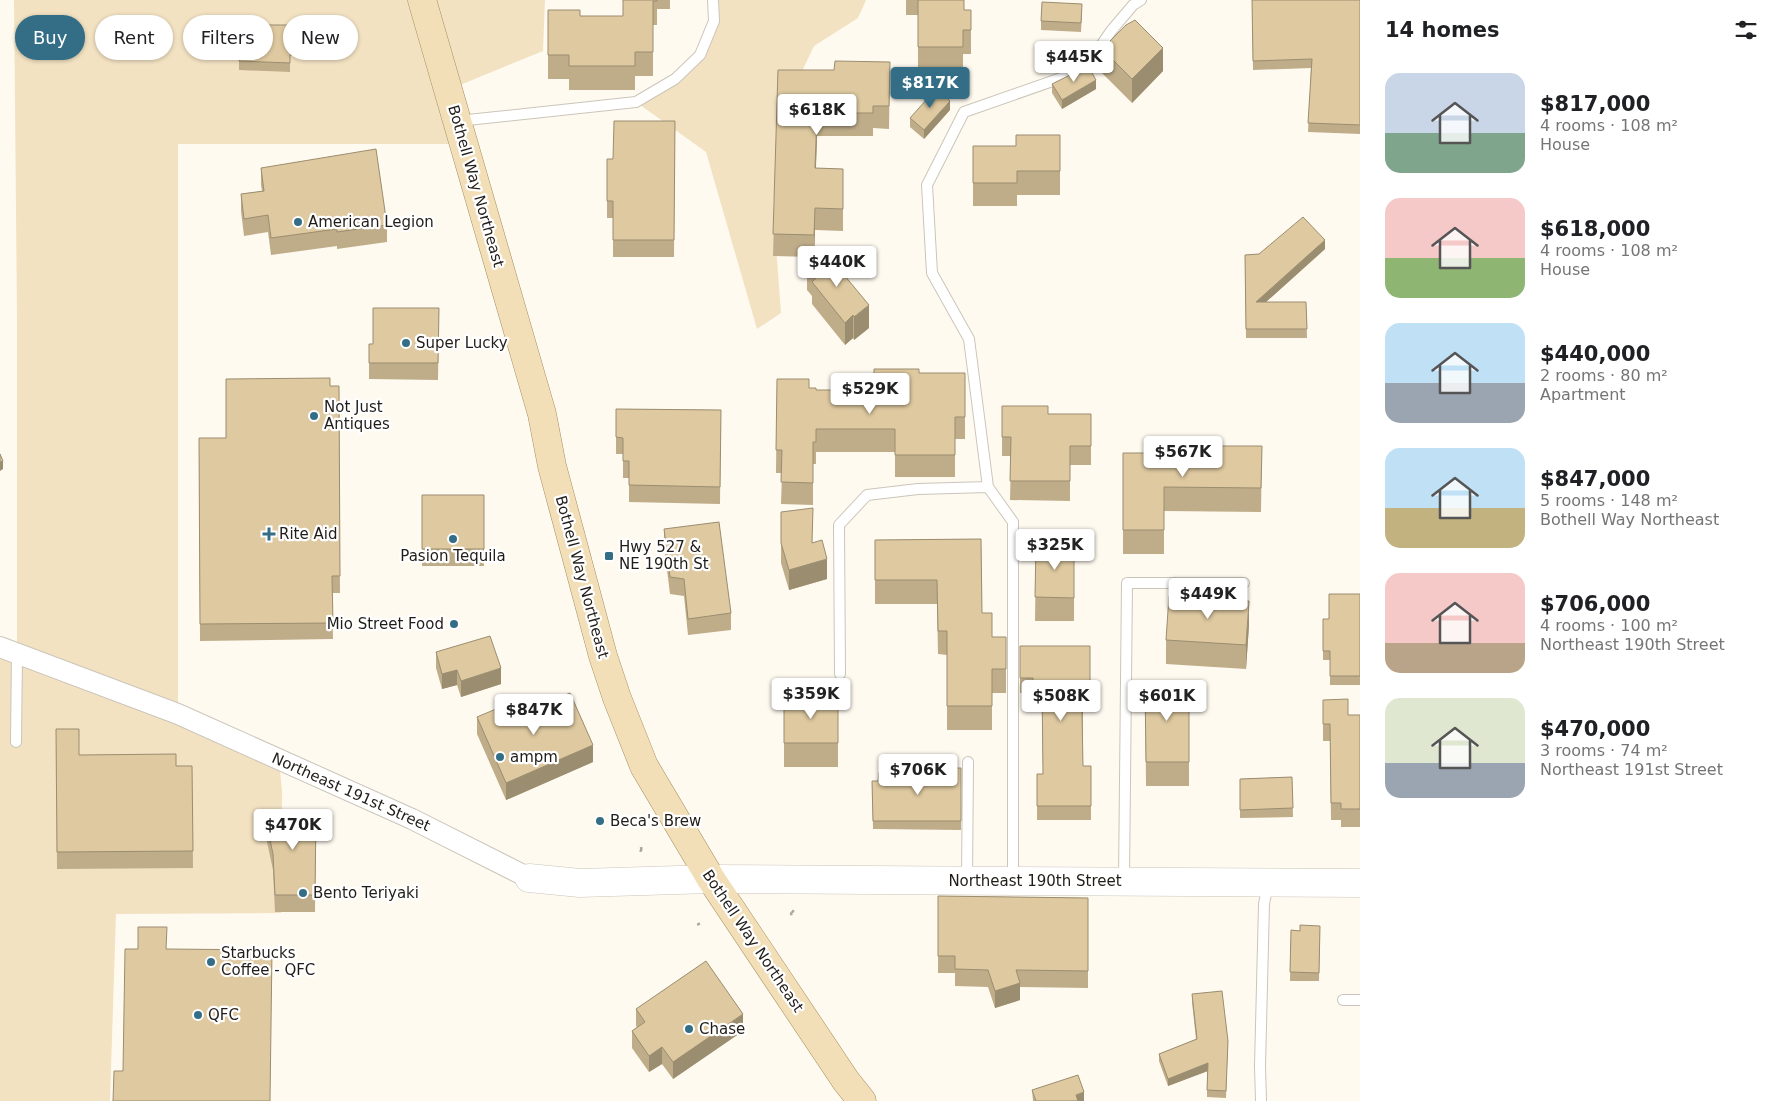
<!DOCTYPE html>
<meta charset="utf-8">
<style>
:root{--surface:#fff;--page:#f2f2f2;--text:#202124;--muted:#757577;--accent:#336e86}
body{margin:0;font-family:"DejaVu Sans",sans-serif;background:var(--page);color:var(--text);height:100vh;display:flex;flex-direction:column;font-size:19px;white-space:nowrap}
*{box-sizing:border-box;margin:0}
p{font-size:16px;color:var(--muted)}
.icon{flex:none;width:28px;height:28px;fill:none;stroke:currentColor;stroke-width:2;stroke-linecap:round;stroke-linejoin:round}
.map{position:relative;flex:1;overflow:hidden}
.sheet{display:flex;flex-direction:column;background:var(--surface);width:425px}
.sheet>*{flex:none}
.banner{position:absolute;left:15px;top:15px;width:475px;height:45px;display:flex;gap:10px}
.price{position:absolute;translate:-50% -42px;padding:0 11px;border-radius:5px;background:#fff;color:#222;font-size:16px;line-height:32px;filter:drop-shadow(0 1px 2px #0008)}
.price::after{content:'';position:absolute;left:50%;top:30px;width:15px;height:11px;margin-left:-8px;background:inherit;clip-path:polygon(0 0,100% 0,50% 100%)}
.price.active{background:var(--accent);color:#fff}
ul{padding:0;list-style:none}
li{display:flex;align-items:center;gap:15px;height:125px;padding:0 25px}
li span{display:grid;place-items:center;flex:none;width:140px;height:100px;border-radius:15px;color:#555}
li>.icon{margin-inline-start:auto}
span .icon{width:60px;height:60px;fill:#fffc;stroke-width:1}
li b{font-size:21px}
h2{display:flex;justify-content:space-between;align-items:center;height:60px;padding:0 25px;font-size:21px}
.tag{padding:0 18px;border-radius:22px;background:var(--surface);box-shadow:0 1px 4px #0004;font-size:18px;line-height:45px}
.tag.active{background:var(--accent);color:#fff}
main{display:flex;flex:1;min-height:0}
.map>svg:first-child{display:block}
</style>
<main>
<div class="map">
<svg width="1360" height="1101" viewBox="0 0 1360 1101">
<rect width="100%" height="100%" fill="#fffaf0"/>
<path fill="#f2e2c2" d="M14 0H545L543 51 448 90 464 144H178V714L279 760 282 791 281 913 116 914 110 1101H0V647L17 652V319Z
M714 0H866L858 18 814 46 786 105 773 205 781 313 757 329 706 152 636 102 700 55 714 21Z"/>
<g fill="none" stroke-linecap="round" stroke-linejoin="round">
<defs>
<path id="lane" d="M458 121 636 102 675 79 700 55 714 21 713 0
M840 674 839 525 867 495 918 489 988 487
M16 742 17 652
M967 880 968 762
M1013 880V522L988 487 969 339 932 273 927 185 964 112 1084 70 1111 31 1133 5 1141 0
M1124 880 1127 583H1244
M1343 1000H1360
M1261 1101 1260 1066 1264 904 1268 883"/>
<path id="street" d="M0 647 178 714 412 819 529 878"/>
<path id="secondary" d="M529 878 580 883 711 879 1360 883"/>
<path id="primary" d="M422 0 542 414 552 466 603 656 617 698 644 766 711 879 846 1081 862 1101"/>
</defs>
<use href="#lane" stroke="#cbc5b9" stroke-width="12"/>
<use href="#street" stroke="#cbc5b9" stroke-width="22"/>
<use href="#secondary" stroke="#cbc5b9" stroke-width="29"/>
<use href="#primary" stroke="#a38d60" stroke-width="29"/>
<path stroke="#aba79f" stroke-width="3" stroke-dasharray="2.5 4" stroke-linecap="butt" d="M642 851 638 849 644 848
M790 914 795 913 791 910
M698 923 700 927"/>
<use href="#lane" stroke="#fff" stroke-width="10"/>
<use href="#street" stroke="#fff" stroke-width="20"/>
<use href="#secondary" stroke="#fff" stroke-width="28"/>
<use href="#primary" stroke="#f2dfb7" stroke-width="28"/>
</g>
<path fill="#bfad8a" d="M623 0H670V9H657V25H653V76H635V90H569V79H548V10L580 16H623Z
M906 0H964V10H971V54H963V71H918V15H906Z
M1252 0H1360V134L1308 132 1311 68 1253 70Z
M1082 13 1081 32 1041 30V21Z
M294 25 293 56H290V72L239 70V35L260 36Z
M1102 49 1163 71 1132 103 1102 73Z
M890 62 889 129 873 128V136H817L816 168 843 169V231L815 230 814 257 773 256 778 70H834Z
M1052 84 1096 89 1062 109 1052 93Z
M950 110 924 139 910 127V118Z
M675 121 674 257H613V218H607V159H613Z
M1060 135V195H1017V206H973V146H1016Z
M261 168 387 225V242L337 249V246L271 255 268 232 244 236 241 211V194L262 191 261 185Z
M1325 249 1266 302H1306L1307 338H1246L1245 255 1259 254Z
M807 267 869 328 854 340 853 338 845 345 812 304V296L807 290Z
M439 308 438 380 369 379V344H373Z
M919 373H965V439H955V477H895V452H816V464H813V505L781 504 782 473H776L777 379 816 390H874Z
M330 386H339L340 593H332L333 639 200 641 199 438H226Z
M1002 406 1048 414H1091V465H1070V501L1010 500 1011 456H1002Z
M616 409 721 410 720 504 629 502V478H623V454H616Z
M1262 446 1261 512 1164 511V554H1123V453H1184Z
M422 495H484V566H422Z
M781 512 812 543 827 579 789 590 781 563Z
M664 529 731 613V630L688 635 684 596 670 594 664 546Z
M981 539 982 613 992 637H1006V693H992V730H947V655L938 654 937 604H875V540Z
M1036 544H1074V621H1035Z
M1360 594V685H1330V660H1323V619H1329Z
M1249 625 1246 669 1166 664V640Z
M1020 646H1090V698H1083V766H1091V820H1037V774H1043L1042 698H1033V693H1020Z
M436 652 501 684 461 697 457 685 442 689 436 668Z
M1189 682V786H1146L1145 683Z
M784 699H838V767H784Z
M1323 700 1348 715H1360V827H1341V820H1331L1330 741H1323Z
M477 717H514L593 762 506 800 477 734Z
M56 729 79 755 176 766H192L193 868 57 869Z
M961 768V830L873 829 872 781H878L937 773Z
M1292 777 1293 817 1240 818V779Z
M264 811 316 812 315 912H275L273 870 264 828Z
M938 896 1088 898V988L1020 987V1000L995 1008 988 987 955 986V973H938Z
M1320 926 1319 981H1290L1291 930 1300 931Z
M1192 994 1228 1041 1226 1098 1207 1097V1071L1168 1086 1159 1061V1054L1196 1039 1192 1002Z
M636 1009 743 1031 673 1079 662 1064 649 1072 632 1048V1031L637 1027 636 1026Z
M1032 1090 1084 1101H1033Z"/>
<path fill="#9b8d70" d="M1163 48V71L1132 103V79Z
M1096 80V89L1062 109V100Z
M950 101V110L924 139V130Z
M817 113V136L815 191V168Z
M815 208V230L814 257V235Z
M1325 240V249L1256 311V302Z
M869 305V328L854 340V317Z
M853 315V338L845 345V323Z
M3 461V469L0 471V462Z
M827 559V579L789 590V570Z
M1249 601V625L1246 669V645Z
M501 668V684L461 697V681Z
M457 670V685L442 689V674Z
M593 745V762L506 800V783Z
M1020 983V1000L995 1008V991Z
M743 1014V1031L673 1079V1062Z
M662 1047V1064L649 1072V1056Z
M1208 1063V1071L1168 1086V1079Z
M1084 1092V1101H1076V1095Z"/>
<path fill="#dec9a0" stroke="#9b8d70" d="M623 0H657V1H653V52H635V66H569V55H548V10H580V16H623Z
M918 0H964V10H971V30H963V47H918Z
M1252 0H1360V125L1308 123 1312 59 1253 61Z
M1042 2 1082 4 1081 23 1041 21Z
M1135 20 1163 48 1132 79 1102 49 1126 25Z
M260 25H294L293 47H290V63L239 61V35L260 36Z
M835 61 890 62 889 106H873V113H817L815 168 843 169V209L815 208 814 235 773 234 778 70H834Z
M1088 66 1096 80 1062 100 1052 84Z
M937 88 950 101 924 130 910 118Z
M614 121H675L674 240H613V201H607V159H613Z
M1016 135H1060V171H1017V183H973V146H1016Z
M376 149 387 225 337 232V229L271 238 268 215 244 219 241 194 264 191 261 168Z
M1303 217 1325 240 1256 302H1306L1307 329H1246L1245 255 1259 254Z
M825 252 869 305 854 317 853 315 845 323 812 282 816 278 807 267Z
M373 308H439L438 363H369V344H373Z
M874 369H919V373H965V417H955V455H895V429H816V442H813V483L781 482 782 450H776L777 379H809V388H816V390H874Z
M330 378V386H339L340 576H332L333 623 200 624 199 438H226V379Z
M1002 406H1048V414H1091V446H1070V481H1010L1011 437H1002Z
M616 409 721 410 720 487 629 485V461H623V438L616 437Z
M1184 446H1262L1261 488 1164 487V530H1123V453H1184Z
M0 454 3 461 0 462Z
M422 495H484V549H422Z
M813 508 812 543 822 540 827 559 789 570 781 543V512Z
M719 522 731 613 688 619 684 579 670 577 664 529Z
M981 539 982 613H992V637H1006V669H992V706H947V631H938L937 580H875V540Z
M1036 544H1074V598L1035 597Z
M1329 594H1360V676H1330V651H1323V619H1329Z
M1169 596 1249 601 1246 645 1166 640Z
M490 636 501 668 461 681 457 670 442 674 436 652Z
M1020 646H1090V683H1083L1082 713 1083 766H1091V806H1037V774H1043L1042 683H1033V678H1020Z
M1189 682V762H1146L1145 683Z
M802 692H821V699H838V743H784V699H802Z
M570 693 593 745 506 783 477 717 508 704 514 717Z
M1348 699V715H1360V809H1341V803H1331L1330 724H1323V700Z
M56 729H79V755L176 754V766H192L193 851 57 852Z
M937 768H961V821H873L872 781H878L879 772 937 773Z
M1292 777 1293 808 1240 810V779Z
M264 811 316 812 315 895H275L273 854Z
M938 896 1088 898V971L1016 970 1020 983 995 991 988 970 955 969V956H938Z
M1300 925 1320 926 1319 973 1290 972 1291 930 1300 931Z
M138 927H167L166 949 272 950 270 1101H113L114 1071H123L125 949H138Z
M706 961 743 1014 673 1062 662 1047 649 1056 632 1031 645 1022 636 1009Z
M1222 991 1228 1041 1226 1091 1207 1090 1208 1063 1168 1079 1159 1054 1197 1039 1192 994Z
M1078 1075 1084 1092 1076 1095 1078 1101H1036L1032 1090Z"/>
<g fill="#336e86" stroke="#fff" stroke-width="2">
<circle cx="298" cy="222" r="5"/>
<circle cx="406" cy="343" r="5"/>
<circle cx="314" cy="416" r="5"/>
<path d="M266.5 526.5h5v5h5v5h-5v5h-5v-5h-5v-5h5z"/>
<circle cx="453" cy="539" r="5"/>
<rect x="604" y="551" width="10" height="10" rx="2.5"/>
<circle cx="454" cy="624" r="5"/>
<circle cx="500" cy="757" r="5"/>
<circle cx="600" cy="821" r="5"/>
<circle cx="303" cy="893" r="5"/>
<circle cx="211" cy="962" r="5"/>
<circle cx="198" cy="1015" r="5"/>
<circle cx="689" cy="1029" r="5"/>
</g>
<g text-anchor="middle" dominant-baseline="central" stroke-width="4.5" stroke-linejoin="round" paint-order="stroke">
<g font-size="15" fill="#201d19" stroke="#fff">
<text transform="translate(476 186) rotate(74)">Bothell Way Northeast</text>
<text transform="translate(582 577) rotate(75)">Bothell Way Northeast</text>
<text transform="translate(351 792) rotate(24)">Northeast 191st Street</text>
<text x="1035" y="881">Northeast 190th Street</text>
<text transform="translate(753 941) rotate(56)">Bothell Way Northeast</text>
</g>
<g font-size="15" fill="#201d19" stroke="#fff" text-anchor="start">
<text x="308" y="222">American Legion</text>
<text x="416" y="343">Super Lucky</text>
<text x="324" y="407">Not Just<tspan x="324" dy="17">Antiques</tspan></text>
<text x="279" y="534">Rite Aid</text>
<text x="619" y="547">Hwy 527 &amp;<tspan x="619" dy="17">NE 190th St</tspan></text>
<text x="453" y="556" text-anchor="middle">Pasion Tequila</text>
<text x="444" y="624" text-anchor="end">Mio Street Food</text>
<text x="510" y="757">ampm</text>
<text x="610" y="821">Beca's Brew</text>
<text x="313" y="893">Bento Teriyaki</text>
<text x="221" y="953">Starbucks<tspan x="221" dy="17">Coffee - QFC</tspan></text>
<text x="208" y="1015">QFC</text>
<text x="699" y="1029">Chase</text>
</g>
</g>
</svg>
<b class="price" style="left:1074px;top:83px">$445K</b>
<b class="price active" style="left:930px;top:109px">$817K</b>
<b class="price" style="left:817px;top:136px">$618K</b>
<b class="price" style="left:837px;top:288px">$440K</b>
<b class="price" style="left:870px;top:415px">$529K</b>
<b class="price" style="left:1183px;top:478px">$567K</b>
<b class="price" style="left:1055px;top:571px">$325K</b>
<b class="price" style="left:1208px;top:620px">$449K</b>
<b class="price" style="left:811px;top:720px">$359K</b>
<b class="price" style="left:1061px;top:722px">$508K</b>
<b class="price" style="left:1167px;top:722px">$601K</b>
<b class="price" style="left:534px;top:736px">$847K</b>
<b class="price" style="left:918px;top:796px">$706K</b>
<b class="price" style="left:293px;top:851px">$470K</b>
<div class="banner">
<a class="tag active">Buy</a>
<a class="tag">Rent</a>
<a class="tag">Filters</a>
<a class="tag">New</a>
</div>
</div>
<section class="sheet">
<h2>14 homes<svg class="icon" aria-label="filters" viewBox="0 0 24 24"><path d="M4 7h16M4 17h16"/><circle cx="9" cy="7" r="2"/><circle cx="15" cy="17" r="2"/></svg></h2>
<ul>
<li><span style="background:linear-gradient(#c9d6e8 60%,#7fa58c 0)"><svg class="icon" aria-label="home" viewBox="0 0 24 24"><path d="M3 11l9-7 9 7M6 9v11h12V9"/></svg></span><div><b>$817,000</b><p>4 rooms · 108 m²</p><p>House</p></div></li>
<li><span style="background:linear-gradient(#f6c9c9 60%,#8fb573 0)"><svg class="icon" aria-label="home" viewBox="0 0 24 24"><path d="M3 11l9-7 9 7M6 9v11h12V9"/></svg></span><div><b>$618,000</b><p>4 rooms · 108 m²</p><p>House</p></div></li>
<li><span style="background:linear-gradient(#bfe0f5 60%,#9aa5b1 0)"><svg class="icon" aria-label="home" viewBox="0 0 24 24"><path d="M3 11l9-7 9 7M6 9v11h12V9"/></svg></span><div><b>$440,000</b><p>2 rooms · 80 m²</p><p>Apartment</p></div></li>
<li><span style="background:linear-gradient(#bfe0f5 60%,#c2b280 0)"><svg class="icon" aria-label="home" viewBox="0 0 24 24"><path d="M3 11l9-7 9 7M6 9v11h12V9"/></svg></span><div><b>$847,000</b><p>5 rooms · 148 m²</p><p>Bothell Way Northeast</p></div></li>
<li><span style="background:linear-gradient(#f6c9c9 70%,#b9a48a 0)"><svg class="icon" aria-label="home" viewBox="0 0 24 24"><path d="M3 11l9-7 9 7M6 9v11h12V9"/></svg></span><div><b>$706,000</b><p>4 rooms · 100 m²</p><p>Northeast 190th Street</p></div></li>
<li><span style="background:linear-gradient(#dfe7d0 65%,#9aa5b1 0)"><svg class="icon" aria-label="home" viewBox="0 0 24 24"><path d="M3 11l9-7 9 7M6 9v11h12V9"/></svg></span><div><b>$470,000</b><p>3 rooms · 74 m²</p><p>Northeast 191st Street</p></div></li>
</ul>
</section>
</main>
